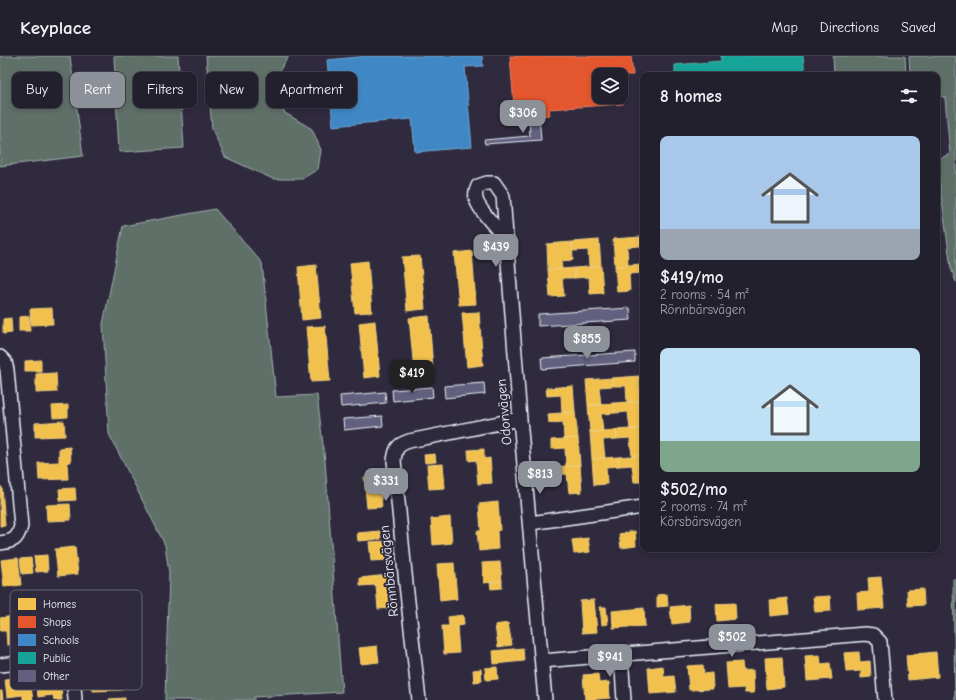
<!DOCTYPE html>
<meta charset="utf-8">
<style>
:root{--surface:#23202e;--page:#2f2d3a;--text:#f1f3f6;--muted:#a3a3aa;--line:#403e4a;--accent:#8c9099}
body{margin:0;font-family:"Comic Neue",sans-serif;background:var(--page);color:var(--text);height:100vh;display:flex;flex-direction:column;font-size:15px;white-space:nowrap}
*{box-sizing:border-box;margin:0}
p{font-size:13px;color:var(--muted)}
.icon{flex:none;width:22px;height:22px;fill:none;stroke:currentColor;stroke-width:2;stroke-linecap:round;stroke-linejoin:round}
.map{position:relative;flex:1;overflow:hidden}
.drawer{position:absolute;left:640px;top:16px;width:300px;height:480px;display:flex;flex-direction:column;background:var(--surface);border-radius:8px;box-shadow:0 2px 6px #0003,0 0 0 1px var(--line)}
.drawer>*{flex:none}
.guide{position:absolute;left:12px;top:16px;width:380px;height:36px;display:flex;gap:8px}
.fabs{position:absolute;left:592px;top:12px;display:grid;gap:8px}
.fabs a{display:grid;place-items:center;width:36px;height:36px;border-radius:8px;background:var(--surface);box-shadow:0 2px 6px #0003,0 0 0 1px var(--line);font-size:20px}
.price{position:absolute;translate:-50% -34px;padding:0 9px;border-radius:8px;background:var(--accent);color:#fff;font-size:13px;line-height:26px;filter:drop-shadow(0 1px 2px #0008)}
.price::after{content:'';position:absolute;left:50%;top:24px;width:12px;height:9px;margin-left:-6px;background:inherit;clip-path:polygon(0 0,100% 0,50% 100%)}
.price.selected{background:#222;color:#fff}
ul{padding:0;list-style:none}
li{display:grid;align-content:center;gap:8px;height:212px;padding:0 20px}
li span{display:grid;place-items:center;height:124px;border-radius:8px;color:#555}
li>.icon{margin-inline-start:auto}
span .icon{width:72px;height:72px;fill:#fffc;stroke-width:1}
li b{font-size:17px}
h2{display:flex;justify-content:space-between;align-items:center;height:48px;padding:0 20px;font-size:17px}
.pill{padding:0 14px;border-radius:8px;background:var(--surface);box-shadow:0 2px 6px #0003,0 0 0 1px var(--line);font-size:14px;line-height:36px}
.pill.selected{background:var(--accent);color:#fff}
header{display:flex;align-items:center;gap:24px;box-sizing:border-box;height:56px;padding:0 20px;background:var(--surface);border-bottom:1px solid var(--line)}
header strong{font-size:19px}
nav{display:flex;gap:22px;margin-inline-start:auto;font-size:14px}
.map>svg:first-child{display:block}
</style>
<header>
<strong>Keyplace</strong>
<nav><a>Map</a><a>Directions</a><a>Saved</a></nav>
</header>
<div class="map">
<svg width="956" height="644" viewBox="0 0 956 644">
<rect width="100%" height="100%" fill="#2f2a3d"/>
<filter id="ink" filterUnits="userSpaceOnUse"><feTurbulence type="fractalNoise" baseFrequency=".025" numOctaves="2"/><feDisplacementMap in="SourceGraphic" scale="8" xChannelSelector="R" yChannelSelector="G"/><feConvolveMatrix kernelMatrix="1 2 1 2 8 2 1 2 1" color-interpolation-filters="sRGB"/></filter>
<g filter="url(#ink)">
<path fill="#5e6f67" stroke="#a3b0b0" d="M0 0H70L83 100 0 110Z
M114 0H178L184 92 119 96Z
M206 0H289L274 23V44L285 57 312 73 321 94 318 113 302 123H273L225 101 212 73Z
M833 0H905L906 19H834Z
M909 0H956V226L951 212 937 107V104L950 98 945 42 937 38V19H910Z
M215 153 262 207 276 341 317 339 325 405 342 636 254 641V644H165L169 517 165 489 109 378 103 268 123 170Z
M953 523H956V644H955Z"/>
<path fill="#f2c14e" stroke="#efcf81" d="M640 181V190L627 191 628 209 615 210 613 183Z
M640 181H643V190H640Z
M599 184 601 210 589 211 588 194 573 195 572 186Z
M572 186 573 204 561 205 562 213 548 214 547 188Z
M472 195 476 248 459 249 454 197Z
M420 200 425 253 407 255 402 201Z
M368 205 372 256 355 257 350 207Z
M642 208 643 217 629 218 630 235 617 236 615 210Z
M316 209 321 262 302 264 298 211Z
M601 210 603 237 590 238 589 221 575 222 574 212Z
M574 212 575 222H562L564 240 550 241 548 214Z
M52 252 53 268 31 269 30 253Z
M479 256 483 309 467 311 462 257Z
M29 260 30 275H19V261Z
M429 260 433 313 414 314 409 262Z
M11 262 12 277 3 278V263Z
M375 265 380 320 364 322 359 267Z
M325 270 330 325 311 326 306 271Z
M41 304V315H25V305Z
M56 317 57 336 36 337V318Z
M639 320 641 345 627 346 626 330H613L612 322Z
M612 322 613 330 599 331 601 349H588L586 324Z
M573 330 575 356 562 357 561 339 547 340 546 332Z
M641 345 643 372 630 374 628 356 615 357 614 347Z
M614 347 615 357 601 358 603 375 590 376 588 349Z
M68 349V361L53 362 52 350Z
M575 356 578 382 564 383 563 366 549 367 548 358Z
M64 365 65 380 35 381V367Z
M643 372V399L632 400 630 382 617 383 616 374Z
M616 374 617 383 603 384 605 402 592 403 590 376Z
M578 382 580 409 566 410 565 392 551 393V384Z
M70 391 71 406H67L68 423 39 424 38 407 59 406V392Z
M484 393V403L490 402 492 427 478 428 476 404 469 405 468 394Z
M435 398 436 406 425 407 424 399Z
M643 399V426H634L632 409 619 410 618 401Z
M618 401 619 410 606 411 607 428 594 429 592 403Z
M443 408 445 432 429 433 427 409Z
M580 409 582 436 569 437 567 418 553 419V411Z
M379 420 382 451 367 452 364 421Z
M0 431H2L5 470H0Z
M75 432 76 444 60 445 59 433Z
M498 446 500 474 497 475 498 493 479 495 477 475H481L479 448Z
M70 448 71 464 47 465 46 449Z
M450 461 452 487 433 489 431 463Z
M380 475 381 483 358 485 357 477Z
M635 475 636 490 621 492 619 478Z
M588 482 590 496 574 498 572 484Z
M387 485 389 504 371 505 369 486Z
M75 491 78 518 58 520 55 493Z
M47 499 48 515 36 516 34 500Z
M18 502 21 529 4 531 1 504Z
M31 502 33 517 22 518 20 503Z
M500 506 502 525 484 527 482 507Z
M454 507 457 543 440 545 437 508Z
M388 519V526H391L393 552 378 553 376 529 360 530V522Z
M881 521 884 552 858 554 857 537 869 536 868 522Z
M502 525V532L491 533 490 526Z
M923 533 924 549 908 550 907 534Z
M667 538 668 550 657 551V539Z
M830 540 831 555 815 556 813 541Z
M787 542 789 558 770 560 769 544Z
M594 544 597 576 582 577 580 545Z
M735 547 736 563 717 565 716 548Z
M689 549 690 566 672 568 670 551Z
M600 551H606L608 568 602 569Z
M644 552 645 570 613 572 612 555Z
M22 559 25 588 7 589 6 575H0V562Z
M463 559 464 569 457 570 459 597 444 598 442 570H449L448 561Z
M508 567 512 589 498 591 495 569Z
M377 590 379 606 361 608 359 592Z
M523 592 524 605 494 608 493 595Z
M859 596 860 606 870 605 871 621 861 622V615L846 616 844 597Z
M936 596 938 621 908 624 906 599Z
M820 599 821 608 830 607 832 623 807 625 805 600Z
M782 601 784 631 767 633 765 602Z
M121 602 122 634 93 635 92 614H105V603Z
M742 606 743 615 753 614 754 637H745L744 632 728 633 726 607Z
M703 609 704 618 712 617 713 633 689 634 687 610Z
M663 610 664 621 674 620 676 636 650 638 648 612Z
M497 611 498 623 486 624 485 612Z
M481 613 482 625 474 626 473 614Z
M51 618 53 630H61L62 644H54L53 639 38 641 36 619Z
M598 618 599 627 609 626 610 642 585 644 583 619Z
M22 621 23 632 31 631 33 644H23V639L7 641 5 623Z
M0 635H2L3 644H0Z
M125 642V644H109V643Z"/>
<path fill="#e4572e" stroke="#e5856b" d="M510 0H631L633 19H599V41H621V26L623 48 549 53 550 59 515 62Z"/>
<path fill="#3f88c5" stroke="#72a8d4" d="M368 0H482L483 10 465 11 472 91 415 96 412 63 333 70 327 4Z"/>
<path fill="#17a398" stroke="#56bab5" d="M721 0H803L805 19H675V9L721 5Z"/>
<path fill="#62607e" stroke="#e8f1f8" d="M529 60H539L541 84 485 88 484 84 530 80Z
M630 252 631 264 538 270V258Z
M635 296V306L542 313 541 302Z
M484 327 485 338 445 342 444 330Z
M432 331 433 341 393 345 392 334Z
M385 336 386 347 341 351 340 340Z
M382 360 383 370 344 374 343 363Z"/>
<g fill="none" stroke-linecap="round" stroke-linejoin="round">
<defs>
<path id="minor" d="M507 184C499 175 478 153 476 143 475 139 476 134 478 130L487 127H494L503 140 520 363 545 644
M0 301 5 306 7 314 21 470C17 484 14 485 0 487
M530 467 643 451
M621 599 624 644
M542 605 865 578 873 579 880 586 885 644
M0 609 58 603 66 605C74 617 74 630 75 644
M419 644 406 528 394 404C396 392 397 389 409 385L520 363"/>
</defs>
<use href="#minor" stroke="#e8f1f8" stroke-width="16"/>
<use href="#minor" stroke="#2f2a3d" stroke-width="13"/>
</g>
</g>
<g text-anchor="middle" dominant-baseline="central" stroke-width="4" stroke-linejoin="round" paint-order="stroke">
<g font-size="14" fill="#e8f1f8" stroke="#2f2a3d">
<text transform="translate(504 356) rotate(-95)">Odonvägen</text>
<text transform="translate(389 515) rotate(-96)">Rönnbärsvägen</text>
</g>
</g>
<rect x="10" y="534" width="132" height="100" rx="6" fill="#2f2a3d" stroke="#666675" stroke-width="1"/>
<rect x="18" y="542" width="18" height="12" fill="#f2c14e"/>
<rect x="18" y="560" width="18" height="12" fill="#e4572e"/>
<rect x="18" y="578" width="18" height="12" fill="#3f88c5"/>
<rect x="18" y="596" width="18" height="12" fill="#17a398"/>
<rect x="18" y="614" width="18" height="12" fill="#62607e"/>
<g font-size="11" fill="#e8f1f8">
<text x="43" y="552">Homes</text>
<text x="43" y="570">Shops</text>
<text x="43" y="588">Schools</text>
<text x="43" y="606">Public</text>
<text x="43" y="624">Other</text>
</g>
</svg>
<div class="fabs">
<a><svg class="icon" aria-label="layers" viewBox="0 0 24 24"><path d="M12 4l9 5-9 5-9-5zM3 14l9 5 9-5"/></svg></a>
</div>
<b class="price" style="left:523px;top:78px">$306</b>
<b class="price" style="left:496px;top:212px">$439</b>
<b class="price" style="left:587px;top:304px">$855</b>
<b class="price selected" style="left:412px;top:338px">$419</b>
<b class="price" style="left:540px;top:439px">$813</b>
<b class="price" style="left:386px;top:446px">$331</b>
<b class="price" style="left:732px;top:602px">$502</b>
<b class="price" style="left:610px;top:622px">$941</b>
<div class="guide">
<a class="pill">Buy</a>
<a class="pill selected">Rent</a>
<a class="pill">Filters</a>
<a class="pill">New</a>
<a class="pill">Apartment</a>
</div>
<section class="drawer">
<h2>8 homes<svg class="icon" aria-label="filters" viewBox="0 0 24 24"><path d="M4 7h16M4 17h16"/><circle cx="9" cy="7" r="2"/><circle cx="15" cy="17" r="2"/></svg></h2>
<ul>
<li><span style="background:linear-gradient(#a9c7e8 75%,#9aa5b1 0)"><svg class="icon" aria-label="home" viewBox="0 0 24 24"><path d="M3 11l9-7 9 7M6 9v11h12V9"/></svg></span><div><b>$419/mo</b><p>2 rooms · 54 m²</p><p>Rönnbärsvägen</p></div></li>
<li><span style="background:linear-gradient(#bfe0f5 75%,#7fa58c 0)"><svg class="icon" aria-label="home" viewBox="0 0 24 24"><path d="M3 11l9-7 9 7M6 9v11h12V9"/></svg></span><div><b>$502/mo</b><p>2 rooms · 74 m²</p><p>Körsbärsvägen</p></div></li>
</ul>
</section>
</div>
